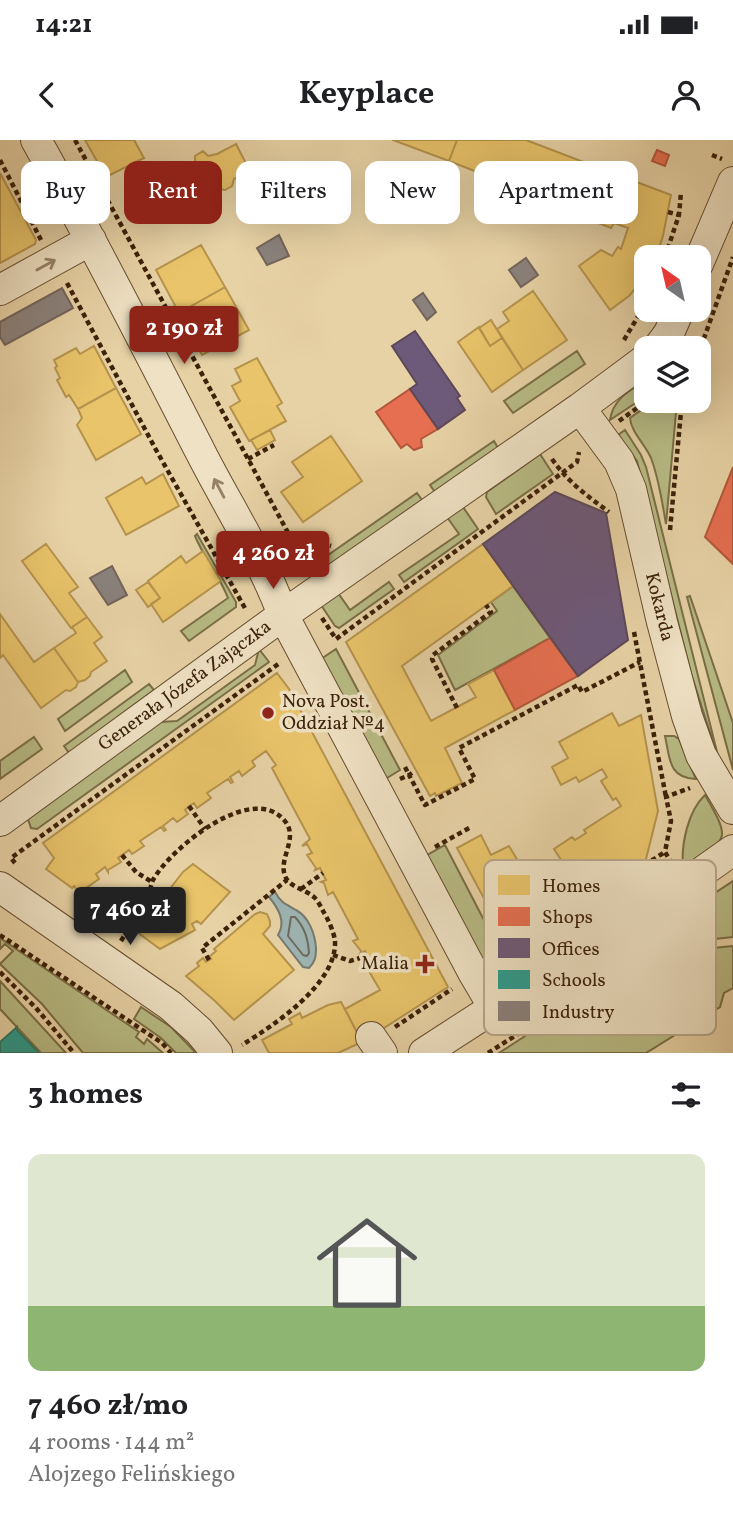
<!DOCTYPE html>
<meta charset="utf-8">
<style>
:root{--surface:#fff;--page:#f6f6f6;--text:#202124;--muted:#757577;--accent:#8f2418}
body{margin:0;font-family:Vollkorn,serif;background:var(--page);color:var(--text);height:100vh;display:flex;flex-direction:column;font-size:26px;white-space:nowrap}
*{box-sizing:border-box;margin:0}
p{font-size:23px;color:var(--muted)}
.icon{flex:none;width:38px;height:38px;fill:none;stroke:currentColor;stroke-width:2;stroke-linecap:round;stroke-linejoin:round}
.map{position:relative;height:913px;overflow:hidden}
.panel{display:flex;flex-direction:column;background:var(--surface);flex:1}
.panel>*{flex:none}
.guide{position:absolute;left:21px;top:21px;width:691px;height:63px;display:flex;gap:14px}
.needle{width:46px;rotate:326deg}
.tools{position:absolute;left:634px;top:105px;display:grid;gap:14px}
.tools a{display:grid;place-items:center;width:77px;height:77px;border-radius:14px;background:var(--surface);box-shadow:0 7px 28px #0002;font-size:35px}
.price{position:absolute;translate:-50% -60px;padding:0 16px;border-radius:7px;background:var(--accent);color:#fff;font-size:23px;line-height:46px;filter:drop-shadow(0 2px 4px #0008)}
.price::after{content:'';position:absolute;left:50%;top:42px;width:21px;height:16px;margin-left:-10px;background:inherit;clip-path:polygon(0 0,100% 0,50% 100%)}
.price.selected{background:#222;color:#fff}
ul{padding:0;list-style:none}
li{display:grid;align-content:center;gap:14px;height:371px;padding:0 28px}
li span{display:grid;place-items:center;height:217px;border-radius:14px;color:#555}
li>.icon{margin-inline-start:auto}
span .icon{width:126px;height:126px;fill:#fffc;stroke-width:1}
li b{font-size:30px}
h2{display:flex;justify-content:space-between;align-items:center;height:84px;padding:0 28px;font-size:30px}
.pill{padding:0 24px;border-radius:14px;background:var(--surface);box-shadow:0 7px 28px #0002;font-size:24px;line-height:63px}
.pill.selected{background:var(--accent);color:#fff}
.status{display:flex;justify-content:space-between;align-items:center;height:49px;padding:0 35px;background:var(--surface);direction:ltr}
.status svg{height:19px;fill:currentColor}
header{display:flex;justify-content:space-between;align-items:center;height:91px;padding:0 28px;background:var(--surface);font-size:32px;font-weight:700}
.map>svg:first-child{display:block}
</style>
<div class="status"><b>14:21</b><svg viewBox="0 0 49 12"><path d="M0 12V9h3v3zM5 12V6h3v6zM10 12V3h3v9zM15 12V0h3v12zM26 1h20v11H26zM47 4h2v5h-2z"/></svg></div>
<header><svg class="icon" aria-label="back" viewBox="0 0 24 24"><path d="M15 5l-7 7 7 7"/></svg>Keyplace<svg class="icon" aria-label="person" viewBox="0 0 24 24"><circle cx="12" cy="8" r="4"/><path d="M4 21q1-7 8-7t8 7"/></svg></header>
<div class="map">
<svg width="733" height="913" viewBox="0 0 733 913">
<rect width="100%" height="100%" fill="#e7d2a5"/>
<filter id="stains"><feTurbulence type="fractalNoise" baseFrequency=".00286" numOctaves="4"/><feColorMatrix values="0 0 0 0 .2 0 0 0 0 .09 0 0 0 0 .02 0 0 0 .5 -.17"/></filter>
<radialGradient id="worn" r=".72"><stop offset=".6" stop-color="#630" stop-opacity="0"/><stop offset="1" stop-color="#630" stop-opacity=".3"/></radialGradient>
<path fill="#b8bb84" stroke="#7a6e46" stroke-width="2" d="M577 211 585 224 513 273 504 261Z
M646 240V256L610 280C613 259 629 251 646 240Z
M654 261H677L666 384C662 362 659 339 651 318 645 304 631 292 630 278Z
M625 290 641 315 646 327 720 624 691 533 637 321 618 295Z
M494 301 498 308 435 352 430 345Z
M540 314 553 334 496 374 486 357 487 352Z
M417 353 422 360 317 434 311 427Z
M463 367 478 389 404 442 399 435 459 394 447 377Z
M197 394 236 462V467L189 501 181 491 228 458C218 433 204 418 195 396Z
M389 442 394 449 339 488 335 486 321 465 338 453 350 470Z
M513 446 550 498 455 550 438 515 497 471 491 462Z
M690 456 733 583V630L687 457Z
M259 509 269 522 37 689 31 688 28 679 160 582 177 581 255 525Z
M336 509 400 630 382 641 318 521Z
M125 530 132 542 65 591 58 579Z
M149 544 154 550 69 613 64 606Z
M665 596H674L679 599 696 639C668 638 670 618 665 596Z
M34 597 42 609 0 639V621Z
M705 655C733 703 727 699 683 727 681 704 688 671 705 655Z
M445 705 501 813 480 827 422 718Z
M733 741V797L668 804 711 776 706 759Z
M0 798 139 892 136 897 144 904 147 899 163 913H83L42 864 0 824 13 811 5 804 0 809Z
M733 806V848L724 853 720 867 646 913H499L652 814Z
M0 841 66 913H41L0 869Z
M141 867 171 887 196 913H176L161 898 134 879Z"/>
<path fill="#9db4b3" stroke="#76796f" stroke-width="2" d="M275 752C281 763 286 764 296 770 309 777 315 794 316 808 316 817 315 822 309 828L303 827 278 795C286 782 279 769 269 757Z"/>
<path fill="#e9c46a" stroke="#b5934d" stroke-width="2" d="M85 0H134L144 18 106 37Z
M393 0H392H457L449 21Z
M457 0H526L602 29 584 74 449 21Z
M236 4 250 31 234 39 232 46 225 50 220 49 201 58 195 56 190 49 192 42 186 30 195 22V16L203 11 208 16 217 14Z
M602 29 671 55 663 96 656 117H646V136L629 156 610 170 579 126 601 110 612 116 618 107 621 109 628 88 614 83 611 88 583 77Z
M0 33 36 100 35 104 0 123Z
M201 105 225 147 179 173 156 130Z
M225 147 249 190 202 215 179 173Z
M533 151 567 200 523 230 497 189 509 181 503 172Z
M491 180 502 198 490 206 479 188Z
M479 187 490 206 502 198 523 230 492 252 458 202Z
M94 206 116 248 78 269 69 255 66 257 57 240 60 238 55 228 57 226 54 220 76 208 80 214Z
M257 218 282 263 277 266 286 281 249 301 230 267 240 261 232 246 241 241 235 229Z
M116 248 141 294 96 320 77 285 82 278 78 269Z
M270 290 275 300 257 310 251 300Z
M331 296 362 341 303 382 281 352 303 337 292 322Z
M163 334 179 366 126 395 106 358 142 337 146 344Z
M46 404 78 447 69 453 87 477 71 488 22 421Z
M483 404 513 446 402 526 431 581 476 557 468 544 494 530 515 570 445 608 462 643 436 656 435 653 430 656 346 502Z
M203 411 221 441 163 482 151 464 160 458 148 441 181 416 186 423Z
M148 442 160 458 148 467 136 450Z
M0 474 34 522 54 508 78 542 76 547 70 551 66 550 41 568 3 515 0 518Z
M87 477 102 497 94 503 107 521 91 532 90 536 85 540 78 542 54 508 76 493 72 487Z
M277 533 289 549 448 847 362 902 345 869 380 850 366 826 371 823 365 811 360 814 361 811 353 801 358 799 333 752 328 755 324 743 321 742 326 740 320 728 315 730 316 728 307 715 312 713 307 704 302 706 310 699 272 628 276 625 266 611 252 621 255 626 242 636 239 631 230 637 233 642 231 643 228 639 207 653 211 658 197 668 194 663 189 666 185 670 188 674 177 682 173 678 163 686 166 690 164 691 161 687 140 701 144 706 132 714 129 710 118 718 121 722 108 730V732L105 727 96 734 99 739 79 753 74 746 72 748 46 729 54 718 43 703Z
M612 573 619 586 641 575 658 671 646 719 510 807 457 708 481 695 491 715 509 706 518 721 514 724 519 732 522 730 532 747 565 726 554 709 572 697 575 700 586 693 584 690 621 666 616 658 613 660 601 641 607 637 602 629 579 642 576 637 561 645 552 627 568 618 559 602Z
M193 724 230 752 201 784 197 781 192 784 195 790 160 809 137 792 157 765 153 761 161 752 165 755 183 732Z
M260 772 267 774 270 781V786L263 794 294 830 234 880 215 861 186 836 199 826 197 823 203 818 206 822 211 819 209 817 216 811 214 809 255 774Z
M341 862 362 902 338 913H269L262 900 292 884 289 879 300 873 302 878 328 865Z"/>
<path fill="#e76f51" stroke="#b4583b" stroke-width="2" d="M657 10 669 15 665 26 652 21Z
M410 249 438 289 421 299 422 307 414 310 407 304 401 308 376 272Z
M733 327V424L705 397Z
M550 498 578 536 515 570 494 530Z"/>
<path fill="#6d597a" stroke="#5e4858" stroke-width="2" d="M415 191 460 256 457 258 465 270 438 289 410 249 417 244 392 206Z
M555 352 606 373 628 500 578 536 483 404Z"/>
<path fill="#2a9d8f" stroke="#2f7867" stroke-width="2" d="M17 887V890L39 913H0V902Z"/>
<path fill="#8a817c" stroke="#73645a" stroke-width="2" d="M279 95 289 116 267 125 257 108Z
M526 118 538 135 521 147 509 130Z
M62 148 73 168 5 205 0 197V182Z
M423 153 436 172 427 180 413 160Z
M112 426 127 455 108 465 90 438Z"/>
<g fill="none" stroke-linecap="round" stroke-linejoin="round">
<path stroke="#6c6a5e" stroke-width="2" d="M291 777H295C305 788 308 799 309 813L307 816 303 815 288 796Z"/>
<defs>
<path id="minor" d="M36 0C94 103 147 208 201 313 228 366 262 418 283 475L474 834 494 868
M698 124 733 42
M0 150 91 100
M658 208 669 193 679 170
M580 268 619 321 631 349 662 482 687 576 701 615 733 669
M0 681 283 475 580 268 646 219
M0 747 171 866 199 891 217 913
M371 897 382 913
M424 913 685 744 733 710"/>
</defs>
<use href="#minor" stroke="#674d30" stroke-width="32"/>
<path stroke="#3c2109" stroke-width="4.5" stroke-dasharray="5 3.5" stroke-linecap="butt" d="M75 0 305 424 303 426
M712 15 722 19
M0 20 41 100
M668 72 679 75
M665 117 679 75 681 52
M67 143 155 308 246 470
M624 200 646 163
M698 215 733 117
M619 281 647 261
M248 319 274 305
M552 319C567 341 587 356 609 372
M670 390 682 261
M289 394 331 406
M322 478 336 499 577 322 579 312
M634 492 666 657
M457 568 432 519 433 515 491 472 486 465
M405 627 409 635 412 633
M400 639 409 635 425 665 475 639 459 608 578 545 582 552 640 522
M189 666 205 689
M435 707 471 687
M122 715 136 732 152 742
M15 723 11 718 281 522
M672 724 665 712 671 681 666 657 690 648
M301 749 323 733
M0 795 162 903 171 913
M121 801C129 788 141 775 148 761 150 754 150 746 153 740 170 709 251 642 284 680 300 698 278 717 285 736 290 748 306 749 315 758 318 761 321 767 323 771 328 779 334 792 335 801 337 844 274 885 242 905
M333 815 350 821 367 816
M209 820 202 808 287 740
M494 821 665 712
M0 832 36 868 74 913
M395 887 452 849
M488 913 696 781V767"/>
<use href="#minor" stroke="#efe2c4" stroke-width="30"/>
</g>
<defs><path id="oneway-shaft" d="M-6 0H5M1.5-3L5.5 0L1.5 3" fill="none" stroke-width="1.6" stroke-linecap="round" stroke-linejoin="round" transform="scale(1.75)"/></defs>
<g stroke="#968266">
<use href="#oneway-shaft" transform="translate(46 125) rotate(-29)"/>
<use href="#oneway-shaft" transform="translate(219 348) rotate(-118)"/>
</g>
<g fill="#8f2418" stroke="#efe2c4" stroke-width="2.5">
<circle cx="268" cy="573" r="7"/>
<path d="M421.5 813.5h7v7h7v7h-7v7h-7v-7h-7v-7h7z"/>
</g>
<g text-anchor="middle" dominant-baseline="central" stroke-width="7" stroke-linejoin="round" paint-order="stroke">
<g font-size="19" fill="#3c2109" stroke="#efe2c4">
<text transform="translate(659 467) rotate(76)">Kokarda</text>
<text transform="translate(185 546) rotate(-36)">Generała Józefa Zajączka</text>
</g>
<g font-size="19" fill="#3c2109" stroke="#efe2c4" text-anchor="start">
<text x="282" y="562">Nova Post.<tspan x="282" dy="22">Oddział №4</tspan></text>
<text x="409" y="824" text-anchor="end">Malia</text>
</g>
</g>
<rect x="484" y="720" width="232" height="175" rx="10" fill="#efe2c4" stroke="#b9a88c" stroke-width="2"/>
<rect x="498" y="735" width="32" height="20" fill="#e9c46a"/>
<rect x="498" y="767" width="32" height="19" fill="#e76f51"/>
<rect x="498" y="798" width="32" height="20" fill="#6d597a"/>
<rect x="498" y="830" width="32" height="19" fill="#2a9d8f"/>
<rect x="498" y="861" width="32" height="20" fill="#8a817c"/>
<g font-size="19" fill="#3c2109">
<text x="542" y="752">Homes</text>
<text x="542" y="783">Shops</text>
<text x="542" y="815">Offices</text>
<text x="542" y="846">Schools</text>
<text x="542" y="878">Industry</text>
</g>
<rect width="100%" height="100%" filter="url(#stains)"/>
<rect width="100%" height="100%" fill="url(#worn)"/>
</svg>
<div class="tools">
<a><svg class="needle" viewBox="-14 -14 28 28"><path d="M0-13l5 13h-10z" fill="#e53935"/><path d="M0 13l5-13h-10z" fill="#757577"/></svg></a>
<a><svg class="icon" aria-label="layers" viewBox="0 0 24 24"><path d="M12 4l9 5-9 5-9-5zM3 14l9 5 9-5"/></svg></a>
</div>
<b class="price" style="left:184px;top:226px">2 190 zł</b>
<b class="price" style="left:273px;top:451px">4 260 zł</b>
<b class="price selected" style="left:130px;top:807px">7 460 zł</b>
<div class="guide">
<a class="pill">Buy</a>
<a class="pill selected">Rent</a>
<a class="pill">Filters</a>
<a class="pill">New</a>
<a class="pill">Apartment</a>
</div>
</div>
<section class="panel">
<h2>3 homes<svg class="icon" aria-label="filters" viewBox="0 0 24 24"><path d="M4 7h16M4 17h16"/><circle cx="9" cy="7" r="2"/><circle cx="15" cy="17" r="2"/></svg></h2>
<ul>
<li><span style="background:linear-gradient(#dfe7d0 70%,#8fb573 0)"><svg class="icon" aria-label="home" viewBox="0 0 24 24"><path d="M3 11l9-7 9 7M6 9v11h12V9"/></svg></span><div><b>7 460 zł/mo</b><p>4 rooms · 144 m²</p><p>Alojzego Felińskiego</p></div></li>
</ul>
</section>
